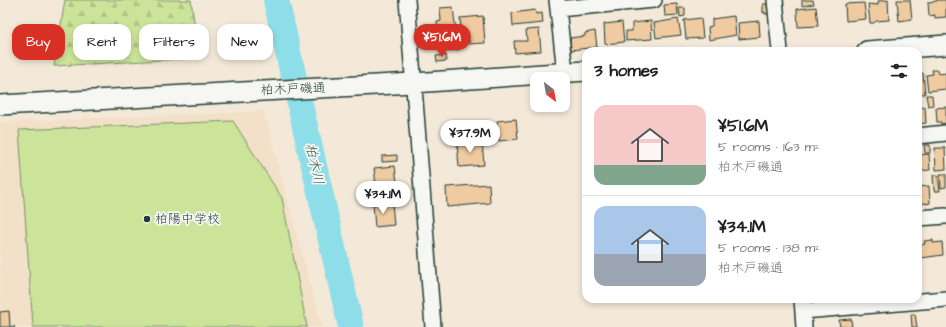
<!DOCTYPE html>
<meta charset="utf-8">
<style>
:root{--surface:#fff;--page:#f2f2f2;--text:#202124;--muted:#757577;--line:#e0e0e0;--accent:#d93025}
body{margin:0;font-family:"Architects Daughter","Klee One",sans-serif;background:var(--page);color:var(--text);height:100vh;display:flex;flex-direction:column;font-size:15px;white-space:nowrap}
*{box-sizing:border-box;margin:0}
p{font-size:13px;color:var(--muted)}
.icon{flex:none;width:22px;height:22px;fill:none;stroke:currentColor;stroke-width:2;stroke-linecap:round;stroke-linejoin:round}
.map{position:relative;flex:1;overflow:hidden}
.sheet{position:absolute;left:582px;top:47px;width:340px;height:256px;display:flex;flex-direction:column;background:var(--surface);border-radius:12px;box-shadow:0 2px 6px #0003}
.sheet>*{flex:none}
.hud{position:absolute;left:12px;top:24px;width:380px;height:36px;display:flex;gap:8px}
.needle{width:26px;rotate:149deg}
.tools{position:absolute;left:530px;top:72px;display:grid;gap:8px}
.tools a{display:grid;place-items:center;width:40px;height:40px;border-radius:8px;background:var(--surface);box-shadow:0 2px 6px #0003;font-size:20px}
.price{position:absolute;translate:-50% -34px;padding:0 9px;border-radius:14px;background:#fff;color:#222;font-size:13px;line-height:26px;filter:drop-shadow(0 1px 2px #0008)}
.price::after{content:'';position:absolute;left:50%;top:24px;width:12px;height:9px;margin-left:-6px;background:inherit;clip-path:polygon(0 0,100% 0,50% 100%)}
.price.active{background:var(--accent);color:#fff}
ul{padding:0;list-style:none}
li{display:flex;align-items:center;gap:12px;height:100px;padding:0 12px}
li+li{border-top:1px solid var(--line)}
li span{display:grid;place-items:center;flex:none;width:112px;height:80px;border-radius:12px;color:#555}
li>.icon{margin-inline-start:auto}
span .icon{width:48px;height:48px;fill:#fffc;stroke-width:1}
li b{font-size:17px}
h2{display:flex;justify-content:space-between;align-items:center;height:48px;padding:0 12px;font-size:17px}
.chip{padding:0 14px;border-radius:12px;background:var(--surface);box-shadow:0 2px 6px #0003;font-size:14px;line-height:36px}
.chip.active{background:var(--accent);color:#fff}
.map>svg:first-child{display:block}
</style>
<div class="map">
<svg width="946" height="327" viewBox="0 0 946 327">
<defs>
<pattern id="forest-firs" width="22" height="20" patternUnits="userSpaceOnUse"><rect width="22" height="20" fill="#cce49a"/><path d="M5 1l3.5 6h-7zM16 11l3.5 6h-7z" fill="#afc485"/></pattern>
</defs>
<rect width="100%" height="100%" fill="#f4e9d9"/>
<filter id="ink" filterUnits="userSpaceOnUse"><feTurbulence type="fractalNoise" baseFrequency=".025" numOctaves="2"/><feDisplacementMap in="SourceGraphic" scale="8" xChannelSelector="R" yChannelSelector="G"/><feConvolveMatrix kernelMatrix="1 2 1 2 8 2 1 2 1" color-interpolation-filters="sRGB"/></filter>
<g filter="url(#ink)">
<path fill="#f3e0c8" d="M264 111 319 316 323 327H0V122Z"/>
<path fill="url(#forest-firs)" stroke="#769067" d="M65 0H191L199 58 54 66Z"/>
<path fill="#cce49a" stroke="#769067" d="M233 121 282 198 307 327H33L19 130Z"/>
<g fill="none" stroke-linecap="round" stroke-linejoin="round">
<path stroke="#8ddee8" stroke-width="26" d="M276 0 351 327"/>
</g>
<path fill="#f0caa0" stroke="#1f3d34" d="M802 0H813L814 4 802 6Z
M888 0 889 20 876 21 874 23H870L868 4 878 5V1Z
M897 0H910L912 19 899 21Z
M937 0H946V17L935 18V15L929 16 928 2 937 1Z
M864 3 866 19 846 21 845 4Z
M677 4 678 15 665 16 664 5Z
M763 4H767L768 14H765V12L763 13Z
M453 7 458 50 440 52 437 22 441 21 440 8Z
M816 7 818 26 798 27 797 9Z
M679 8H685V16L680 17Z
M535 10 536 14 542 13 543 23 513 26 512 13Z
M483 16 485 43 469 44V40H462L460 18Z
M734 16 736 35 709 40 708 27 712 26V19Z
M701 18 703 38 686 39 684 20Z
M678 19 681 35 656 38 654 23Z
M651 21 652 39 626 41V31H632V23Z
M759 21 760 37 739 39 738 23Z
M622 22 624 42 605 44 604 24Z
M539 29 541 51 515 53 514 41H527L526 30Z
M595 31 597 47 571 50 570 38 585 36V33Z
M446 55 447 61 437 62 436 56Z
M932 70H938L939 74 946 73V89L928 91 926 75 933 74Z
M918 73H923L925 94H920Z
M926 95H932L933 105 928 106Z
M925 107 926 123 918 124V108Z
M946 107V123L941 124V122H937L936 108Z
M516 119 518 139 499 141 497 121Z
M482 141 484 165 459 167 457 143Z
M924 145H930V153H925Z
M935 148H945L946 169 936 170Z
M929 154 930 170 918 171V155Z
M397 155V161L382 162V156Z
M395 166 397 183 376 185 374 168Z
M940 174H946V187L941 188Z
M933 175H938L940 191H934Z
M489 184 490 203 447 207 446 187Z
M929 186 930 203 926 204V203L918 204V187Z
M366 189H385V195L367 196Z
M392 203 394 225 375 227 373 204Z
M933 240V243L942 242 943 255 921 258 920 245 925 244 924 241Z
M9 311 10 327H15H0V312Z
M911 314H915L917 327H912Z
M851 319 852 327H840L839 320Z"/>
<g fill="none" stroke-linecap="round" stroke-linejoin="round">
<defs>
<path id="minor" d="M407 0 433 327
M557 0 565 72
M775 0 780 51
M558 9 654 0
M918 136 946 133
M918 218 946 216
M802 299 804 327
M803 311 946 299"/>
<path id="tertiary" d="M867 51 946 45
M0 105 413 83 586 71"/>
</defs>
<use href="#minor" stroke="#1f3d34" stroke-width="18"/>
<use href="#tertiary" stroke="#1f3d34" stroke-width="22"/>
<use href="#minor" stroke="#f6f6f2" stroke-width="15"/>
<use href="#tertiary" stroke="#f6f6f2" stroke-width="19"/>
</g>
</g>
<circle fill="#1f3d34" stroke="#f6f6f2" stroke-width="1.5" cx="147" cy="219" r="4"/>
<g text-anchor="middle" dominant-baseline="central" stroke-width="3.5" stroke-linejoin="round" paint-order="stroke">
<g font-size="13" fill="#1f3d34" stroke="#f6f6f2">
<text transform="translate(293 89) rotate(-2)">柏木戸磯通</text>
</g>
<g font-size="13" fill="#1f3d34" stroke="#f6f6f2" text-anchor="start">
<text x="155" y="219">柏陽中学校</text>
</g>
<g font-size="14" font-style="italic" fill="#355d58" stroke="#f6f6f2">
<text transform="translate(314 164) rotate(77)">柏木川</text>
</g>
</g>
</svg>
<div class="tools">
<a><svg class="needle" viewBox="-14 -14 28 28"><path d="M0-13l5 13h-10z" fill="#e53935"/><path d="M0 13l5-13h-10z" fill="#757577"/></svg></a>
</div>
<b class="price active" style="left:442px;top:58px">¥51.6M</b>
<b class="price" style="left:470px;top:154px">¥37.9M</b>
<b class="price" style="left:383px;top:215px">¥34.1M</b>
<div class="hud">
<a class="chip active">Buy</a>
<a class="chip">Rent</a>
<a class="chip">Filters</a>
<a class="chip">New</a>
</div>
<section class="sheet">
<h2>3 homes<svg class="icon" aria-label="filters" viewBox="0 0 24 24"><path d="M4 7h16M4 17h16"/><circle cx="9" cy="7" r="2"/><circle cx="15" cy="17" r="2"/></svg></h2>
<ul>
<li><span style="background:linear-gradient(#f6c9c9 75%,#7fa58c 0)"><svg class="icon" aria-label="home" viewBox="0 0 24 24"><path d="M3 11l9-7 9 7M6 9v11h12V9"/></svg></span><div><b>¥51.6M</b><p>5 rooms · 163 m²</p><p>柏木戸磯通</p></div></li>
<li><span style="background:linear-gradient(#a9c7e8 60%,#9aa5b1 0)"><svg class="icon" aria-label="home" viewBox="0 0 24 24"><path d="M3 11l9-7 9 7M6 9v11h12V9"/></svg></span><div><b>¥34.1M</b><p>5 rooms · 138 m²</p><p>柏木戸磯通</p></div></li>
</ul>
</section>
</div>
